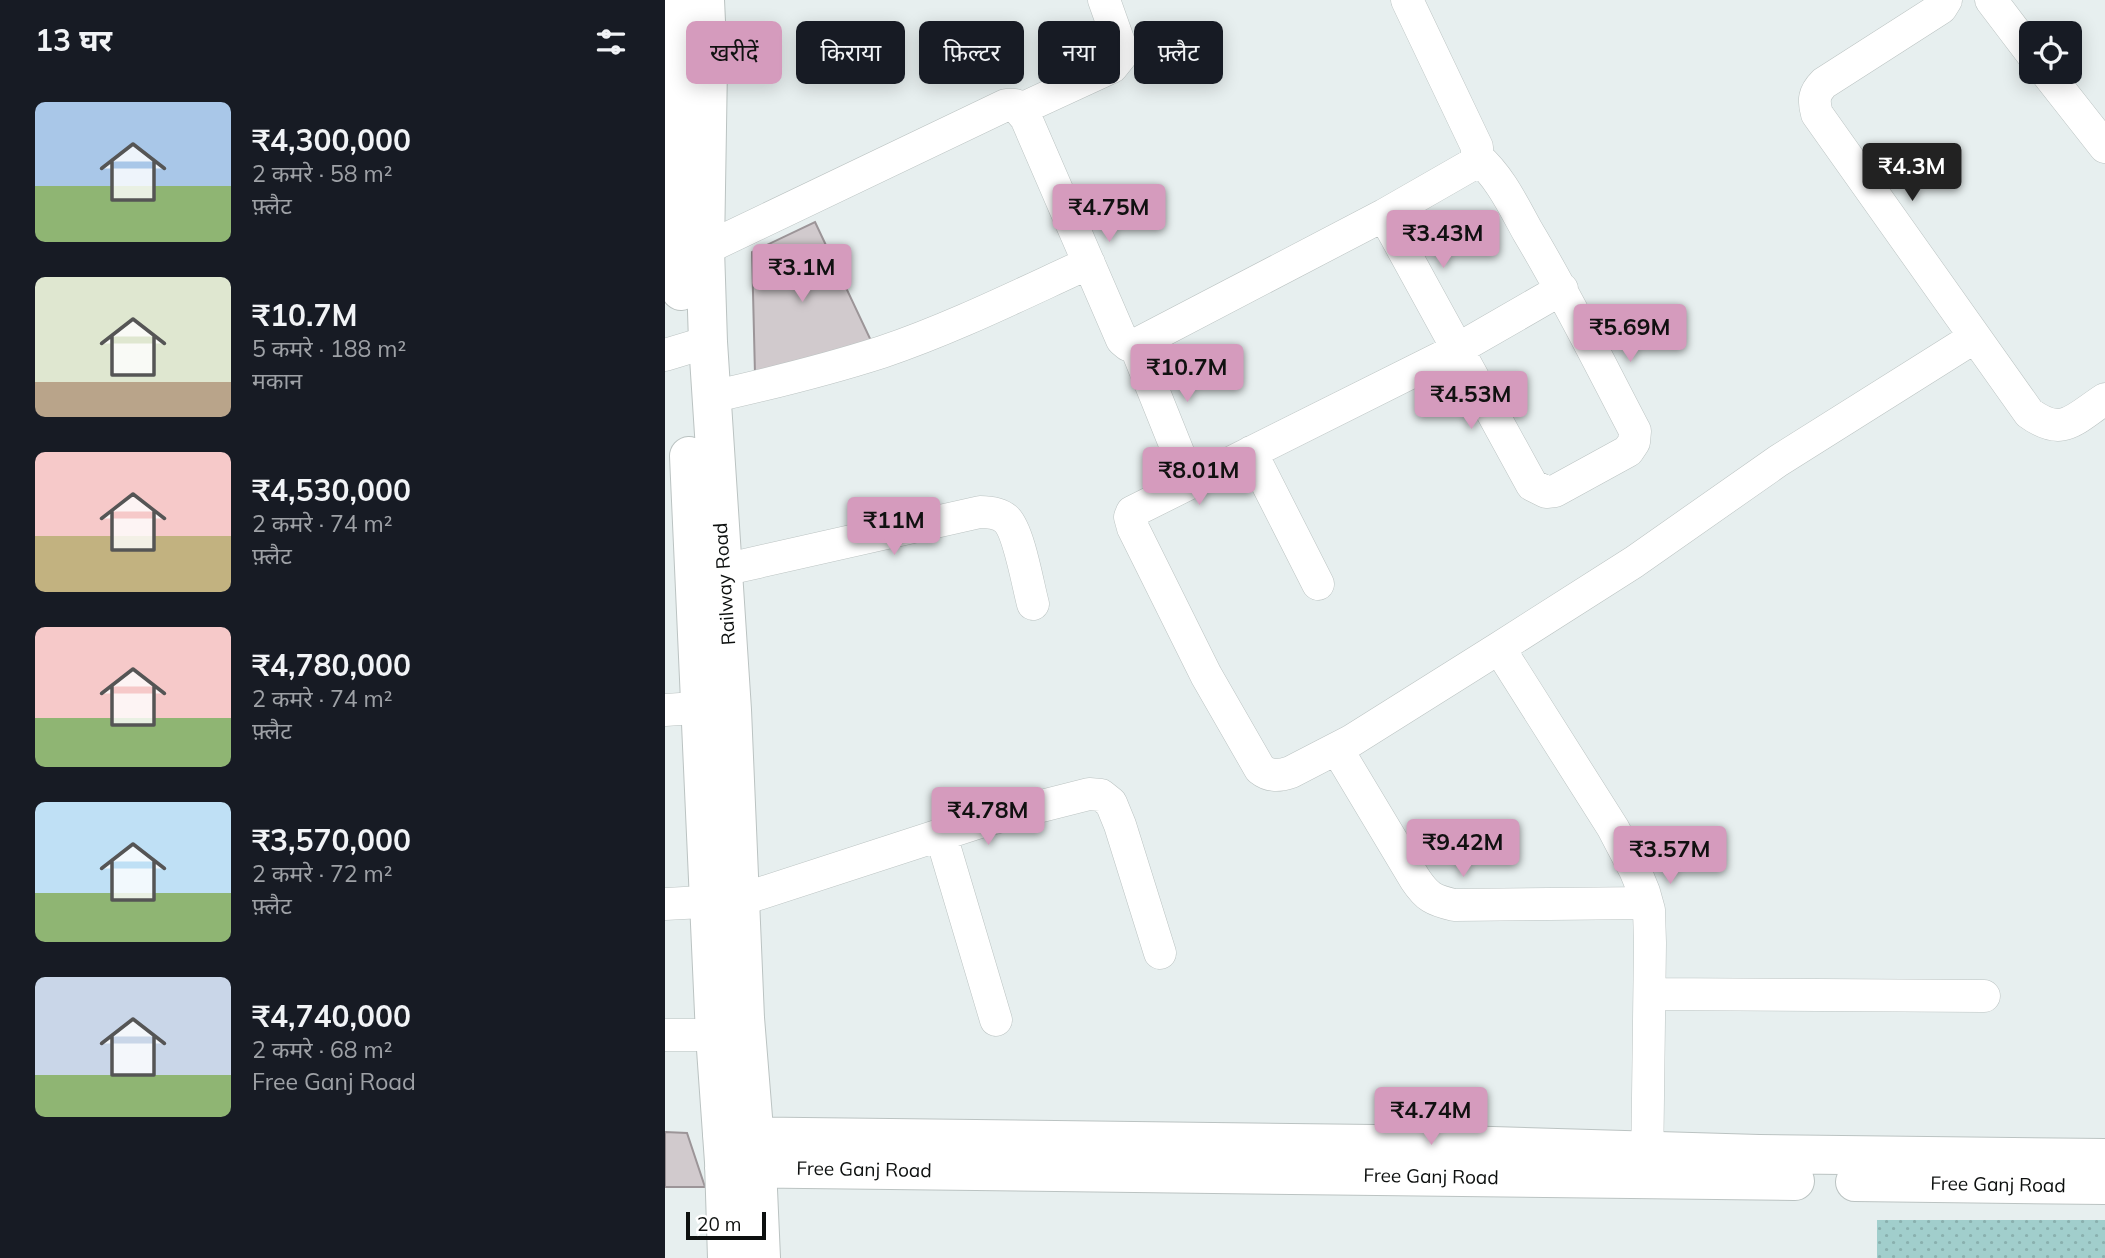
<!DOCTYPE html>
<html lang="hi">
<meta charset="utf-8">
<style>
:root{--surface:#171b24;--page:#20242c;--text:#f1f3f6;--muted:#9ea1a6;--accent:#d59bbd}
body{margin:0;font-family:Mulish,"Noto Sans Devanagari",sans-serif;background:var(--page);color:var(--text);height:100vh;display:flex;flex-direction:column;font-size:26px;white-space:nowrap}
*{box-sizing:border-box;margin:0}
p{font-size:23px;color:var(--muted)}
.icon{flex:none;width:38px;height:38px;fill:none;stroke:currentColor;stroke-width:2;stroke-linecap:round;stroke-linejoin:round}
.map{position:relative;flex:1;overflow:hidden}
.panel{display:flex;flex-direction:column;background:var(--surface);width:665px}
.panel>*{flex:none}
.banner{position:absolute;left:21px;top:21px;width:665px;height:63px;display:flex;gap:14px}
.tools{position:absolute;left:1354px;top:21px;display:grid;gap:14px}
.tools a{display:grid;place-items:center;width:63px;height:63px;border-radius:10px;background:var(--surface);box-shadow:0 4px 18px #0003;font-size:35px}
.scale{position:absolute;left:21px;bottom:18px;width:80px;box-sizing:border-box;padding-left:7px;border:4px solid #0d100f;border-top:0;font-size:19px;line-height:24px;white-space:nowrap;color:#0d100f;-webkit-text-stroke:5px #fff;paint-order:stroke}
.price{position:absolute;translate:-50% -60px;padding:0 16px;border-radius:7px;background:var(--accent);color:#111;font-size:23px;line-height:46px;filter:drop-shadow(0 2px 4px #0008)}
.price::after{content:'';position:absolute;left:50%;top:42px;width:21px;height:16px;margin-left:-10px;background:inherit;clip-path:polygon(0 0,100% 0,50% 100%)}
.price.active{background:#222;color:#fff}
ul{padding:0;list-style:none}
li{display:flex;align-items:center;gap:21px;height:175px;padding:0 35px}
li span{display:grid;place-items:center;flex:none;width:196px;height:140px;border-radius:10px;color:#555}
li>.icon{margin-inline-start:auto}
span .icon{width:84px;height:84px;fill:#fffc;stroke-width:1}
li b{font-size:30px}
h2{display:flex;justify-content:space-between;align-items:center;height:84px;padding:0 35px;font-size:30px}
.chip{padding:0 24px;border-radius:10px;background:var(--surface);box-shadow:0 4px 18px #0003;font-size:24px;line-height:63px}
.chip.active{background:var(--accent);color:#111}
main{display:flex;flex:1;min-height:0}
.map>svg:first-child{display:block}
</style>
<main>
<section class="panel">
<h2>13 घर<svg class="icon" aria-label="filters" viewBox="0 0 24 24"><path d="M4 7h16M4 17h16"/><circle cx="9" cy="7" r="2"/><circle cx="15" cy="17" r="2"/></svg></h2>
<ul>
<li><span style="background:linear-gradient(#a9c7e8 60%,#8fb573 0)"><svg class="icon" aria-label="home" viewBox="0 0 24 24"><path d="M3 11l9-7 9 7M6 9v11h12V9"/></svg></span><div><b>₹4,300,000</b><p>2 कमरे · 58 m²</p><p>फ़्लैट</p></div></li>
<li><span style="background:linear-gradient(#dfe7d0 75%,#b9a48a 0)"><svg class="icon" aria-label="home" viewBox="0 0 24 24"><path d="M3 11l9-7 9 7M6 9v11h12V9"/></svg></span><div><b>₹10.7M</b><p>5 कमरे · 188 m²</p><p>मकान</p></div></li>
<li><span style="background:linear-gradient(#f6c9c9 60%,#c2b280 0)"><svg class="icon" aria-label="home" viewBox="0 0 24 24"><path d="M3 11l9-7 9 7M6 9v11h12V9"/></svg></span><div><b>₹4,530,000</b><p>2 कमरे · 74 m²</p><p>फ़्लैट</p></div></li>
<li><span style="background:linear-gradient(#f6c9c9 65%,#8fb573 0)"><svg class="icon" aria-label="home" viewBox="0 0 24 24"><path d="M3 11l9-7 9 7M6 9v11h12V9"/></svg></span><div><b>₹4,780,000</b><p>2 कमरे · 74 m²</p><p>फ़्लैट</p></div></li>
<li><span style="background:linear-gradient(#bfe0f5 65%,#8fb573 0)"><svg class="icon" aria-label="home" viewBox="0 0 24 24"><path d="M3 11l9-7 9 7M6 9v11h12V9"/></svg></span><div><b>₹3,570,000</b><p>2 कमरे · 72 m²</p><p>फ़्लैट</p></div></li>
<li><span style="background:linear-gradient(#c9d6e8 70%,#8fb573 0)"><svg class="icon" aria-label="home" viewBox="0 0 24 24"><path d="M3 11l9-7 9 7M6 9v11h12V9"/></svg></span><div><b>₹4,740,000</b><p>2 कमरे · 68 m²</p><p>Free Ganj Road</p></div></li>
</ul>
</section>
<div class="map">
<svg width="1440" height="1258" viewBox="0 0 1440 1258">
<defs>
<pattern id="park-dots" width="8" height="8" patternUnits="userSpaceOnUse" patternTransform="scale(1.75)"><rect width="8" height="8" fill="#a1cecc"/><path d="M2 2h.1M6 6h.1" fill="none" stroke="#89b0ae" stroke-width="1.8" stroke-linecap="round"/></pattern>
</defs>
<rect width="100%" height="100%" fill="#e7efef"/>
<path fill="url(#park-dots)" d="M1212 1220H1440V1258H1212Z"/>
<path fill="#d1cacd" stroke="#9c9598" stroke-width="2" d="M150 222 209 347 90 374 87 252Z
M0 1132 22 1133 40 1187H0Z"/>
<g fill="none" stroke-linecap="round" stroke-linejoin="round">
<defs>
<path id="minor" d="M1281 0 1276 8 1159 83C1149 93 1148 100 1152 114L1364 413C1398 438 1409 419 1440 399
M1326 0 1367 54
M1381 72 1440 147
M356 109 447 67 455 57V45L439 0
M719 215 867 485 881 492 890 491 963 451 969 442 970 431C935 364 902 297 863 232 848 205 835 177 812 157
M21 258 341 105H350L361 118 457 340 463 345H470L719 215 808 164 812 157V147L742 0
M897 289 791 350 467 512 465 517 468 528 541 675 595 769C605 777 614 776 626 772L686 741 834 648 969 562 1113 461 1310 337
M470 345 525 482
M0 355 43 342
M46 397C104 384 161 370 217 352 288 328 356 294 424 263
M586 452 653 584
M58 570 315 512C323 512 334 513 341 519 354 531 363 586 368 604
M834 648 948 828 970 870 979 892 984 910 985 943 982 1174
M0 710 59 706
M672 749 750 879C762 897 768 900 789 905L982 903
M276 835 331 1020
M0 904 75 900 318 821 424 794 436 795 446 803 455 825 495 953
M985 994 1319 996
M0 1035H50"/>
<path id="tertiary" d="M2 0 16 291
M40 0 43 66 40 249 43 342 67 710 80 1018 92 1167 96 1258
M24 456 50 1035 59 1162 62 1258
M57 1136 794 1145 1094 1154 1440 1158
M59 1168 1130 1181
M1190 1182 1440 1185"/>
</defs>
<use href="#minor" stroke="#bbc3c2" stroke-width="33"/>
<use href="#tertiary" stroke="#bbc3c2" stroke-width="40"/>
<use href="#minor" stroke="#fff" stroke-width="32"/>
<use href="#tertiary" stroke="#fff" stroke-width="38"/>
</g>
<g text-anchor="middle" dominant-baseline="central" stroke-width="6" stroke-linejoin="round" paint-order="stroke">
<g font-size="19" fill="#0d100f" stroke="#fff">
<text transform="translate(59 584) rotate(-94)">Railway Road</text>
<text transform="translate(199 1169) rotate(1)">Free Ganj Road</text>
<text transform="translate(766 1176) rotate(1)">Free Ganj Road</text>
<text transform="translate(1333 1184) rotate(1)">Free Ganj Road</text>
</g>
</g>
</svg>
<div class="tools">
<a><svg class="icon" aria-label="locate" viewBox="0 0 24 24"><circle cx="12" cy="12" r="6"/><path d="M12 2v4M12 18v4M2 12h4M18 12h4"/></svg></a>
</div>
<div class="scale">20 m</div>
<b class="price active" style="left:1247px;top:203px">₹4.3M</b>
<b class="price" style="left:444px;top:244px">₹4.75M</b>
<b class="price" style="left:778px;top:270px">₹3.43M</b>
<b class="price" style="left:137px;top:304px">₹3.1M</b>
<b class="price" style="left:965px;top:364px">₹5.69M</b>
<b class="price" style="left:522px;top:404px">₹10.7M</b>
<b class="price" style="left:806px;top:431px">₹4.53M</b>
<b class="price" style="left:534px;top:507px">₹8.01M</b>
<b class="price" style="left:229px;top:557px">₹11M</b>
<b class="price" style="left:323px;top:847px">₹4.78M</b>
<b class="price" style="left:798px;top:879px">₹9.42M</b>
<b class="price" style="left:1005px;top:886px">₹3.57M</b>
<b class="price" style="left:766px;top:1147px">₹4.74M</b>
<div class="banner">
<a class="chip active">खरीदें</a>
<a class="chip">किराया</a>
<a class="chip">फ़िल्टर</a>
<a class="chip">नया</a>
<a class="chip">फ़्लैट</a>
</div>
</div>
</main>
